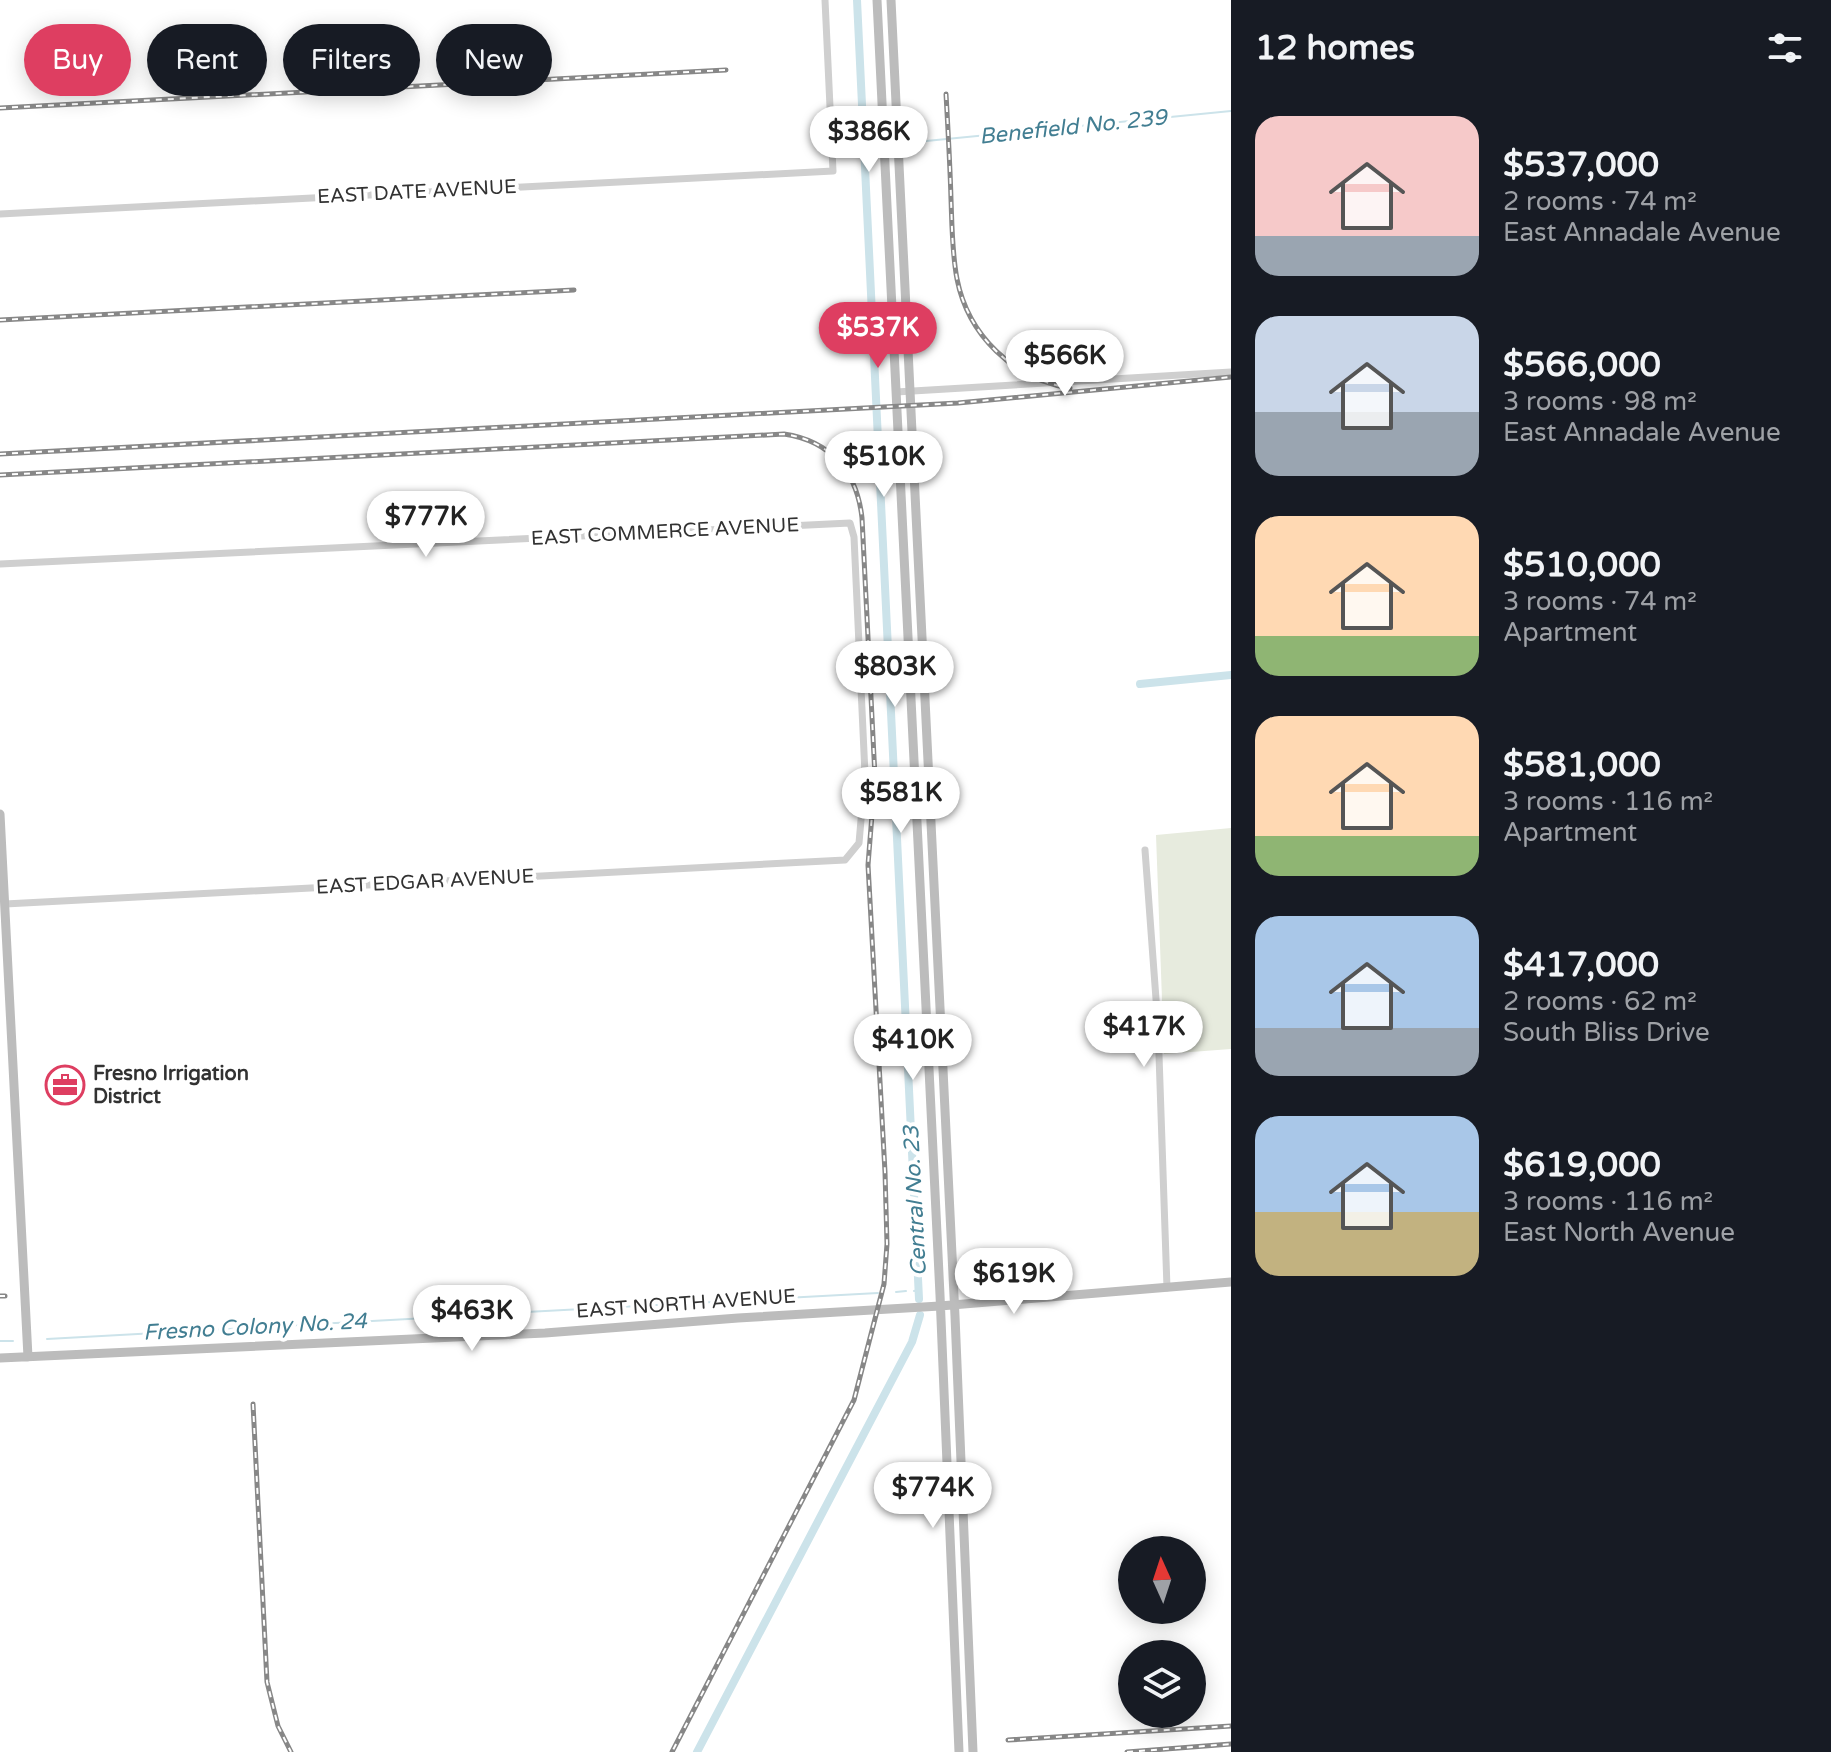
<!DOCTYPE html>
<meta charset="utf-8">
<style>
:root{--surface:#171b24;--page:#20242c;--text:#f1f3f6;--muted:#9ea1a6;--accent:#de3e61}
body{margin:0;font-family:"Varela Round",sans-serif;background:var(--page);color:var(--text);height:100vh;display:flex;flex-direction:column;font-size:30px;white-space:nowrap}
*{box-sizing:border-box;margin:0}
p{font-size:26px;color:var(--muted)}
.icon{flex:none;width:44px;height:44px;fill:none;stroke:currentColor;stroke-width:2;stroke-linecap:round;stroke-linejoin:round}
.map{position:relative;flex:1;overflow:hidden}
.sheet{display:flex;flex-direction:column;background:var(--surface);width:600px}
.sheet>*{flex:none}
.guide{position:absolute;left:24px;top:24px;width:760px;height:72px;display:flex;gap:16px}
.needle{width:52px;rotate:357deg}
.tools{position:absolute;left:1118px;top:1536px;display:grid;gap:16px}
.tools a{display:grid;place-items:center;width:88px;height:88px;border-radius:50%;background:var(--surface);box-shadow:0 4px 20px #0003;font-size:40px}
.price{position:absolute;translate:-50% -68px;padding:0 18px;border-radius:28px;background:#fff;color:#222;font-size:26px;line-height:52px;filter:drop-shadow(0 2px 4px #0008)}
.price::after{content:'';position:absolute;left:50%;top:48px;width:24px;height:18px;margin-left:-12px;background:inherit;clip-path:polygon(0 0,100% 0,50% 100%)}
.price.selected{background:var(--accent);color:#fff}
ul{padding:0;list-style:none}
li{display:flex;align-items:center;gap:24px;height:200px;padding:0 24px}
li span{display:grid;place-items:center;flex:none;width:224px;height:160px;border-radius:24px;color:#555}
li>.icon{margin-inline-start:auto}
span .icon{width:96px;height:96px;fill:#fffc;stroke-width:1}
li b{font-size:34px}
h2{display:flex;justify-content:space-between;align-items:center;height:96px;padding:0 24px;font-size:34px}
.chip{padding:0 28px;border-radius:36px;background:var(--surface);box-shadow:0 4px 20px #0003;font-size:28px;line-height:72px}
.chip.selected{background:var(--accent);color:#fff}
main{display:flex;flex:1;min-height:0}
.map>svg:first-child{display:block}
</style>
<main>
<div class="map">
<svg width="1231" height="1752" viewBox="0 0 1231 1752">
<rect width="100%" height="100%" fill="#fff"/>
<path fill="#e7ebde" d="M1231 828V1049L1164 1054 1156 835Z"/>
<g fill="none" stroke-linecap="round" stroke-linejoin="round">
<path stroke="#cce3ea" stroke-width="2" d="M916 142 1231 111
M914 1291 919 1290
M896 1292 906 1291
M469 1315 878 1293
M47 1339 463 1316
M0 1341H13"/>
<path stroke="#cce3ea" stroke-width="8" d="M857 0C879 433 901 866 919 1299
M1140 684 1231 675
M697 1752 912 1342 920 1315"/>
<path stroke="#cfcfcf" stroke-width="7" d="M0 214 833 171 825 0
M896 392 1231 372
M0 564 850 523 854 537 865 774 859 843 845 860 5 904
M1145 850 1158 1026 1167 1288"/>
<path stroke="#bcbcbc" stroke-width="9" d="M877 0 940 1295 959 1752
M891 0 955 1316 973 1752
M0 814 28 1357
M0 1358 545 1333 738 1318 940 1306 1231 1282"/>
<defs>
<path id="rail" d="M946 94C948 129 950 164 951 199 952 226 952 253 957 279 968 335 1013 379 1070 388
M0 108 726 70
M0 320 574 290
M0 454 958 403 1231 377
M0 475 784 434C831 441 857 472 862 518L875 777 868 865 885 1172 887 1244 884 1284 854 1400 672 1752
M0 1296H5
M253 1404 267 1682 278 1726 291 1752
M1008 1740 1231 1726
M1127 1752 1231 1744"/>
</defs>
<use href="#rail" stroke="#878787" stroke-width="5"/>
<use href="#rail" stroke="#fff" stroke-width="2" stroke-dasharray="6" stroke-linecap="butt"/>
</g>
<defs>
<symbol id="office-ring" viewBox="-11 -11 22 22"><circle r="9.5" fill="#fff" stroke="#de3e61" stroke-width="1.5"/><path d="M-6-3h4V-5.5h4V-3h4V5H-6ZM-1-4.5V-3h2v-1.5ZM-6 0V1H6V0Z" fill="#de3e61"/></symbol>
</defs>
<g fill-rule="evenodd">
<use href="#office-ring" x="43" y="1063" width="44" height="44"/>
</g>
<g text-anchor="middle" dominant-baseline="central" stroke-width="8" stroke-linejoin="round" paint-order="stroke">
<g font-size="20" fill="#323232" stroke="#fff">
<text transform="translate(417 192) rotate(-3)">EAST DATE AVENUE</text>
<text transform="translate(665 532) rotate(-3)">EAST COMMERCE AVENUE</text>
<text transform="translate(425 882) rotate(-3)">EAST EDGAR AVENUE</text>
<text transform="translate(686 1304) rotate(-4)">EAST NORTH AVENUE</text>
</g>
<g font-size="20" font-weight="bold" fill="#323232" stroke="#fff" text-anchor="start">
<text x="93" y="1074">Fresno Irrigation<tspan x="93" dy="23">District</tspan></text>
</g>
<g font-size="22" font-style="italic" fill="#427e92" stroke="#fff">
<text transform="translate(1073 127) rotate(-6)">Benefield No. 239</text>
<text transform="translate(915 1201) rotate(-93)">Central No. 23</text>
<text transform="translate(255 1327) rotate(-3)">Fresno Colony No. 24</text>
</g>
</g>
</svg>
<div class="tools">
<a><svg class="needle" viewBox="-14 -14 28 28"><path d="M0-13l5 13h-10z" fill="#e53935"/><path d="M0 13l5-13h-10z" fill="#9ea1a6"/></svg></a>
<a><svg class="icon" aria-label="layers" viewBox="0 0 24 24"><path d="M12 4l9 5-9 5-9-5zM3 14l9 5 9-5"/></svg></a>
</div>
<b class="price" style="left:869px;top:174px">$386K</b>
<b class="price selected" style="left:878px;top:370px">$537K</b>
<b class="price" style="left:1065px;top:398px">$566K</b>
<b class="price" style="left:884px;top:499px">$510K</b>
<b class="price" style="left:426px;top:559px">$777K</b>
<b class="price" style="left:895px;top:709px">$803K</b>
<b class="price" style="left:901px;top:835px">$581K</b>
<b class="price" style="left:1144px;top:1069px">$417K</b>
<b class="price" style="left:913px;top:1082px">$410K</b>
<b class="price" style="left:1014px;top:1316px">$619K</b>
<b class="price" style="left:472px;top:1353px">$463K</b>
<b class="price" style="left:933px;top:1530px">$774K</b>
<div class="guide">
<a class="chip selected">Buy</a>
<a class="chip">Rent</a>
<a class="chip">Filters</a>
<a class="chip">New</a>
</div>
</div>
<section class="sheet">
<h2>12 homes<svg class="icon" aria-label="filters" viewBox="0 0 24 24"><path d="M4 7h16M4 17h16"/><circle cx="9" cy="7" r="2"/><circle cx="15" cy="17" r="2"/></svg></h2>
<ul>
<li><span style="background:linear-gradient(#f6c9c9 75%,#9aa5b1 0)"><svg class="icon" aria-label="home" viewBox="0 0 24 24"><path d="M3 11l9-7 9 7M6 9v11h12V9"/></svg></span><div><b>$537,000</b><p>2 rooms · 74 m²</p><p>East Annadale Avenue</p></div></li>
<li><span style="background:linear-gradient(#c9d6e8 60%,#9aa5b1 0)"><svg class="icon" aria-label="home" viewBox="0 0 24 24"><path d="M3 11l9-7 9 7M6 9v11h12V9"/></svg></span><div><b>$566,000</b><p>3 rooms · 98 m²</p><p>East Annadale Avenue</p></div></li>
<li><span style="background:linear-gradient(#ffd9b3 75%,#8fb573 0)"><svg class="icon" aria-label="home" viewBox="0 0 24 24"><path d="M3 11l9-7 9 7M6 9v11h12V9"/></svg></span><div><b>$510,000</b><p>3 rooms · 74 m²</p><p>Apartment</p></div></li>
<li><span style="background:linear-gradient(#ffd9b3 75%,#8fb573 0)"><svg class="icon" aria-label="home" viewBox="0 0 24 24"><path d="M3 11l9-7 9 7M6 9v11h12V9"/></svg></span><div><b>$581,000</b><p>3 rooms · 116 m²</p><p>Apartment</p></div></li>
<li><span style="background:linear-gradient(#a9c7e8 70%,#9aa5b1 0)"><svg class="icon" aria-label="home" viewBox="0 0 24 24"><path d="M3 11l9-7 9 7M6 9v11h12V9"/></svg></span><div><b>$417,000</b><p>2 rooms · 62 m²</p><p>South Bliss Drive</p></div></li>
<li><span style="background:linear-gradient(#a9c7e8 60%,#c2b280 0)"><svg class="icon" aria-label="home" viewBox="0 0 24 24"><path d="M3 11l9-7 9 7M6 9v11h12V9"/></svg></span><div><b>$619,000</b><p>3 rooms · 116 m²</p><p>East North Avenue</p></div></li>
</ul>
</section>
</main>
